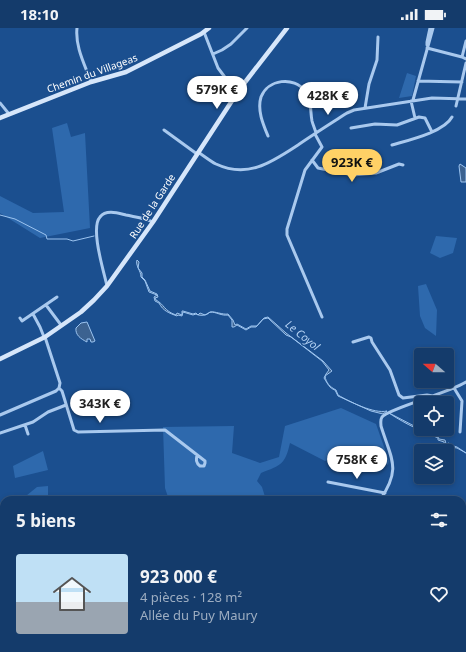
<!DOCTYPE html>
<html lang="fr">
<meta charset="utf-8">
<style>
:root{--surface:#143b6b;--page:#1d4271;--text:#f1f3f6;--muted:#9dadc1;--line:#33557e;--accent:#ffd166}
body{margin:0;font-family:"Noto Sans",sans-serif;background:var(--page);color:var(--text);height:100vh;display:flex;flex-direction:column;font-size:15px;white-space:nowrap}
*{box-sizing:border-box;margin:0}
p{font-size:13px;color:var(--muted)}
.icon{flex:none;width:22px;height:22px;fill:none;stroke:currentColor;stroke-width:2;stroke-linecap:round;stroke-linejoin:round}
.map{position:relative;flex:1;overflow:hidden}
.panel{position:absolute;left:0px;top:468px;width:466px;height:156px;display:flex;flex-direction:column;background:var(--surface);border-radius:12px 12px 0 0;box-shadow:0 2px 6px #0003,0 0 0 1px var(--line)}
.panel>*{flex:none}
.needle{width:26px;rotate:290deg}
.fabs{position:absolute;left:414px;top:320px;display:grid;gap:8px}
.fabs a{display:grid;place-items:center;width:40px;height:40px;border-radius:4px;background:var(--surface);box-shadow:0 2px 6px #0003,0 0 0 1px var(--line);font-size:20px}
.price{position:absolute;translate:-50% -34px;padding:0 9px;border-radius:14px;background:#fff;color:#222;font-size:13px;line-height:26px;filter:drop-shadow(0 1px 2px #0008)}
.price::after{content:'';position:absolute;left:50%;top:24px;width:12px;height:9px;margin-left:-6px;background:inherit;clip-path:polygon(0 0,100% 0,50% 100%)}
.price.current{background:var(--accent);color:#111}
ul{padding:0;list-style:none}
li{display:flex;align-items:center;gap:12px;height:100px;padding:0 16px}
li+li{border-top:1px solid var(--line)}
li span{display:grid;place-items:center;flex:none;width:112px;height:80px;border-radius:4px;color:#555}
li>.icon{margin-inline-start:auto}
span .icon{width:48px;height:48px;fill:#fffc;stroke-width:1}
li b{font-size:17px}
h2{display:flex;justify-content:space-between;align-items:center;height:48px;padding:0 16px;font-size:17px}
.status{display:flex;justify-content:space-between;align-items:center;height:28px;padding:0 20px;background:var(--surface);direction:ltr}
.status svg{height:11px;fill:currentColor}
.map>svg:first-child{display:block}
</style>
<div class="status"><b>18:10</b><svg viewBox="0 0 49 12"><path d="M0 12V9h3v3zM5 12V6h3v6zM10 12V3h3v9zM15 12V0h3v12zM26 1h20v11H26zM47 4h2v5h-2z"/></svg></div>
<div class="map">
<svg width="466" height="624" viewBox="0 0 466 624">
<rect width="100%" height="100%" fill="#1b4f8f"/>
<path fill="#2e69ad" d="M407 45 416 48 412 68 399 70Z
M67 95 71 109 85 105 90 200 40 210 0 185V168L33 185 64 184 52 100Z
M436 208 457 210 453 225 440 230 430 225Z
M426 256 437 282 436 308 425 300 420 288 418 258Z
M341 380 376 396 389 433 388 437 371 426 346 427 325 433 290 415C285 437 281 437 261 445L257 453 262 459 266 472H169L165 460 163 399 234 398 232 425 260 435 279 429 285 398Z
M43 423 48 442 15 450 13 438Z
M48 458V472H21L37 459Z
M4 537V620H245L241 622 242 624H0V541Z
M466 541V588L462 586V544Z
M275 620H304L310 624H259Z"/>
<path fill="#3c6290" stroke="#9cc4f0" d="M460 136 466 140V154H461L459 138Z
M137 232 139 234 138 240 142 245V249L145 252 150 263 157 266 158 269 155 270 156 272C164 276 164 283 176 287L177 285 182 287V283H183L193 286 196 285 198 287 200 285 205 287C207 286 209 284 211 284 214 283 223 287 228 286L233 292 235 297 237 296 246 301 251 298H257L264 290 268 289 286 305 323 333 332 343 325 348C326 355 330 359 336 362L338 367C350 374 374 386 387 383L383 386 371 383 338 368 335 362C329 360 328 356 324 350L326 346 329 342 322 333 291 309 286 307 268 290 263 291 256 299H251L246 302 237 297 234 299H232V292L228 287C221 288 217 284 210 284 207 288 199 288 196 286L193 287 183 284 182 288 178 287 177 288C169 285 163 283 159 275L155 273 154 269 157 267 149 264 145 253 141 249C141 243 135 237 137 232Z
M87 294 95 313 93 314H91L90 311H87V314C81 311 75 307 76 300L81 295Z
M389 385 422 402 429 403 430 406 438 409 439 411 445 412 446 416 449 415 450 417 457 419 466 425 457 420 451 419 449 417 445 418 444 414 438 412V410L429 406 426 407V405L428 404C420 404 396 390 389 385Z"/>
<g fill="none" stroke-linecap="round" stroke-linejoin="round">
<path stroke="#9cc4f0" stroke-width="1" d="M0 187 15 191 46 207 47 211H67L73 213 94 208"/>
<path stroke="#a9c9ee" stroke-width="3" d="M77 0C75 19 85 37 91 54
M204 4 218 40 227 52 239 62
M466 13 462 29 466 31
M427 17V14L430 0
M427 20 462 29
M213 26 222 22 231 16 247 0
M418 53 462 54
M413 72 433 0
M411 73 415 90
M0 75 9 86
M456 78 466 35
M365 80 369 56 377 32 378 9
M351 100 375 96 397 97 419 89 425 90 432 104
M164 102 197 126
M315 106 322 119 305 142 287 201V207L322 289
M268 108C263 96 257 82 261 69 268 51 294 48 305 63 312 72 310 83 312 93 313 97 315 101 316 105
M392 117C409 112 444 104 452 89
M198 124C204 128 210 133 216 136 248 151 272 134 298 117 314 106 330 96 347 85L354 82 432 70 466 71
M312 132 318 140 353 147 376 145 399 136 403 137
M107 258C104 244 90 200 100 189 106 181 118 185 126 187 135 189 145 190 153 194
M46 277 61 297
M33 286 40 299 44 309
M20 290 22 293 57 269
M45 309 60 355 59 360 62 363 74 402 78 404 165 402 205 433V435L204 438H200C196 435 196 432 197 427
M353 314 369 309 371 310 372 314 390 342 399 367 403 370 427 367 433 368
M454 360 462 373 460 404
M0 387 56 363 59 360
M25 397 28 406
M0 405 33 394 48 384 66 377
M328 454 385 465
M380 472C402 440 391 431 381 398 381 395 380 392 382 389 388 381 451 364 466 354
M0 497 4 506
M13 620 14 624"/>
<path stroke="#d6e6fa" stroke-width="4.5" d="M0 90 91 54 126 44 201 6 209 0
M0 331 45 309 81 284 94 272 107 258 153 194 239 62 287 0"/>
</g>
<g text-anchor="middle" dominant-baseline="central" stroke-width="3" stroke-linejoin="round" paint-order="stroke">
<g font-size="10" fill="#fff" stroke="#1b4f8f">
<text transform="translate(92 45) rotate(-20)">Chemin du Villageas</text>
<text transform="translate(152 178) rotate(-57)">Rue de la Garde</text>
</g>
<g font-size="11" font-style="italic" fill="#b5d3f5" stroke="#1b4f8f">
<text transform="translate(303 307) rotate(39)">Le Coyol</text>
</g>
</g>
</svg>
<div class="fabs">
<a><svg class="needle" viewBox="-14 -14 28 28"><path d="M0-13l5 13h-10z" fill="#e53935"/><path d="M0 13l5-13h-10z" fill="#9dadc1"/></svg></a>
<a><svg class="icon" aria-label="locate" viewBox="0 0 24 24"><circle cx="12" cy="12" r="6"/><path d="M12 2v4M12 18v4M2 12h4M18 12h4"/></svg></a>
<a><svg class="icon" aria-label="layers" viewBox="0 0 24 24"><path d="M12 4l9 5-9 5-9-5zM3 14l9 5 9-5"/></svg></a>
</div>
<b class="price" style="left:217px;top:82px">579K €</b>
<b class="price" style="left:328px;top:88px">428K €</b>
<b class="price current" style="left:352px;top:155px">923K €</b>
<b class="price" style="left:100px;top:396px">343K €</b>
<b class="price" style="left:357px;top:452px">758K €</b>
<section class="panel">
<h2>5 biens<svg class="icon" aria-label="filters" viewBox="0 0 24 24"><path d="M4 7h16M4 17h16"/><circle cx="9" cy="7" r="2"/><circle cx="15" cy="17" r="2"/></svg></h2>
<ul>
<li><span style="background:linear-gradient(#bfe0f5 60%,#9aa5b1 0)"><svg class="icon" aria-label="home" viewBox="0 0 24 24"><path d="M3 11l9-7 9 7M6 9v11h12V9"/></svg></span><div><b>923 000 €</b><p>4 pièces · 128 m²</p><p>Allée du Puy Maury</p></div><svg class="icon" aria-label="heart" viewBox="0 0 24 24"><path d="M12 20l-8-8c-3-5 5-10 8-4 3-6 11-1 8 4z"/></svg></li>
</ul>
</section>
</div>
